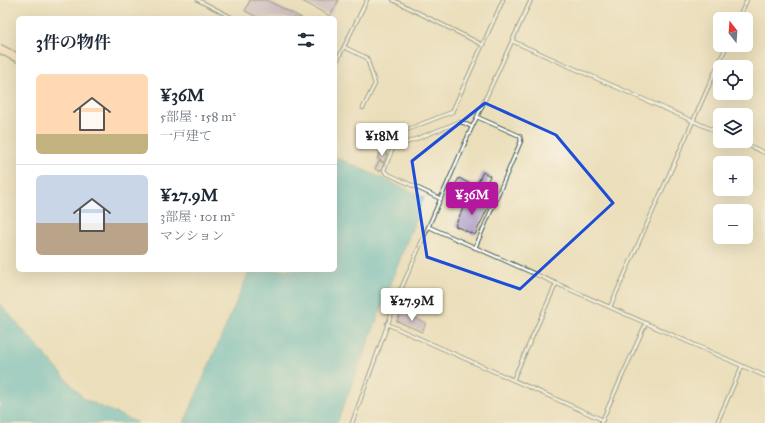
<!DOCTYPE html>
<html lang="ja">
<meta charset="utf-8">
<style>
:root{--surface:#fff;--page:#f2f2f3;--text:#1f2937;--muted:#747a83;--line:#e0e1e3;--accent:#b5179e}
body{margin:0;font-family:"IM FELL Great Primer","Noto Serif JP",serif;background:var(--page);color:var(--text);height:100vh;display:flex;flex-direction:column;font-size:15px;white-space:nowrap}
*{box-sizing:border-box;margin:0}
p{font-size:13px;color:var(--muted)}
.icon{flex:none;width:22px;height:22px;fill:none;stroke:currentColor;stroke-width:2;stroke-linecap:round;stroke-linejoin:round}
.map{position:relative;flex:1;overflow:hidden}
.side{position:absolute;left:16px;top:16px;width:321px;height:256px;display:flex;flex-direction:column;background:var(--surface);border-radius:6px;box-shadow:0 4px 16px #0002}
.side>*{flex:none}
.needle{width:26px;rotate:343deg}
.controls{position:absolute;left:713px;top:12px;display:grid;gap:8px}
.controls a{display:grid;place-items:center;width:40px;height:40px;border-radius:6px;background:var(--surface);box-shadow:0 4px 16px #0002;font-size:20px}
.price{position:absolute;translate:-50% -34px;padding:0 9px;border-radius:4px;background:#fff;color:#222;font-size:13px;line-height:26px;filter:drop-shadow(0 1px 2px #0008)}
.price::after{content:'';position:absolute;left:50%;top:24px;width:12px;height:9px;margin-left:-6px;background:inherit;clip-path:polygon(0 0,100% 0,50% 100%)}
.price.active{background:var(--accent);color:#fff}
ul{padding:0;list-style:none}
li{display:flex;align-items:center;gap:12px;height:100px;padding:0 20px}
li+li{border-top:1px solid var(--line)}
li span{display:grid;place-items:center;flex:none;width:112px;height:80px;border-radius:6px;color:#555}
li>.icon{margin-inline-start:auto}
span .icon{width:48px;height:48px;fill:#fffc;stroke-width:1}
li b{font-size:17px}
h2{display:flex;justify-content:space-between;align-items:center;height:48px;padding:0 20px;font-size:17px}
.map>svg:first-child{display:block}
</style>
<div class="map">
<svg width="765" height="423" viewBox="0 0 765 423">
<rect width="100%" height="100%" fill="#fbf7ec"/>
<filter id="ink" filterUnits="userSpaceOnUse"><feTurbulence type="fractalNoise" baseFrequency=".025" numOctaves="2"/><feDisplacementMap in="SourceGraphic" scale="8" xChannelSelector="R" yChannelSelector="G"/><feConvolveMatrix kernelMatrix="1 2 1 2 8 2 1 2 1" color-interpolation-filters="sRGB"/></filter>
<filter id="wash" filterUnits="userSpaceOnUse"><feTurbulence type="fractalNoise" baseFrequency=".012" numOctaves="4" result="noise"/><feDisplacementMap in="SourceGraphic" scale="16" xChannelSelector="R" yChannelSelector="G"/><feGaussianBlur stdDeviation="0.9" result="paint"/><feColorMatrix in="noise" values="0 0 0 0 0 0 0 0 0 0 0 0 0 0 0 0 0 1.4 0 .05"/><feComposite in="paint" operator="in"/></filter>
<g filter="url(#wash)">
<rect width="100%" height="100%" fill="#ebdfbb"/>
<path fill="#4ebbc8" stroke="#367c7e" d="M335 157 424 197 337 423H184L250 270H335Z
M0 304 84 399 138 423H0Z"/>
<g id="blocks">
<path fill="#ae9dc7" d="M250 0H266L302 18H259L245 11Z
M300 0H339L330 16Z
M383 151 387 153 384 162 377 159 380 153 382 154Z
M379 161 384 163 380 172 375 169Z
M483 172 490 176 482 194 474 190Z
M459 178 474 186 471 193 455 185Z
M464 194 467 195 464 200 461 199Z
M473 198 489 205 475 235 455 226 464 206 468 208Z
M401 312 426 323 422 332 397 321Z"/>
</g>
</g>
<g filter="url(#ink)">
<use href="#blocks" fill-opacity="0" stroke="#3e5548" stroke-width="1"/>
<g fill="none" stroke-linecap="round" stroke-linejoin="round">
<defs>
<path id="lane" d="M198 0 233 18
M393 0 483 45
M738 19 747 0
M512 41 720 133
M344 47 367 58 375 84 363 108
M335 65 367 0
M739 141 765 153
M360 148 452 112 503 0
M441 199 386 173 384 170 393 148 459 122 464 123 472 127
M429 227 765 376
M475 248 521 141 520 136 477 117
M610 307 727 45
M387 324 603 420
M513 380 556 284
M352 423 398 296 472 127 477 117 531 0
M601 423 646 323
M717 423 742 366"/>
<path id="secondary" d="M0 49 18 58"/>
</defs>
<use href="#lane" stroke="#3e5548" stroke-width="4.5"/>
<use href="#secondary" stroke="#3e5548" stroke-width="10"/>
<use href="#lane" stroke="#fff" stroke-width="2.5"/>
<use href="#secondary" stroke="#fde5c5" stroke-width="8"/>
</g>
</g>
<path d="M0 0H765V423H0ZM485 103 556 135 613 203 520 289 427 257 412 161Z" fill="#ebdfbb" fill-opacity=".55" fill-rule="evenodd"/>
<path fill="none" stroke="#1d4ed8" stroke-width="3" stroke-linejoin="round" d="M485 103 556 135 613 203 520 289 427 257 412 161Z"/>
</svg>
<div class="controls">
<a><svg class="needle" viewBox="-14 -14 28 28"><path d="M0-13l5 13h-10z" fill="#e53935"/><path d="M0 13l5-13h-10z" fill="#747a83"/></svg></a>
<a><svg class="icon" aria-label="locate" viewBox="0 0 24 24"><circle cx="12" cy="12" r="6"/><path d="M12 2v4M12 18v4M2 12h4M18 12h4"/></svg></a>
<a><svg class="icon" aria-label="layers" viewBox="0 0 24 24"><path d="M12 4l9 5-9 5-9-5zM3 14l9 5 9-5"/></svg></a>
<a>+</a>
<a>−</a>
</div>
<b class="price" style="left:382px;top:157px">¥18M</b>
<b class="price active" style="left:472px;top:216px">¥36M</b>
<b class="price" style="left:412px;top:322px">¥27.9M</b>
<section class="side">
<h2>3件の物件<svg class="icon" aria-label="filters" viewBox="0 0 24 24"><path d="M4 7h16M4 17h16"/><circle cx="9" cy="7" r="2"/><circle cx="15" cy="17" r="2"/></svg></h2>
<ul>
<li><span style="background:linear-gradient(#ffd9b3 75%,#c2b280 0)"><svg class="icon" aria-label="home" viewBox="0 0 24 24"><path d="M3 11l9-7 9 7M6 9v11h12V9"/></svg></span><div><b>¥36M</b><p>5部屋 · 158 m²</p><p>一戸建て</p></div></li>
<li><span style="background:linear-gradient(#c9d6e8 60%,#b9a48a 0)"><svg class="icon" aria-label="home" viewBox="0 0 24 24"><path d="M3 11l9-7 9 7M6 9v11h12V9"/></svg></span><div><b>¥27.9M</b><p>3部屋 · 101 m²</p><p>マンション</p></div></li>
</ul>
</section>
</div>
